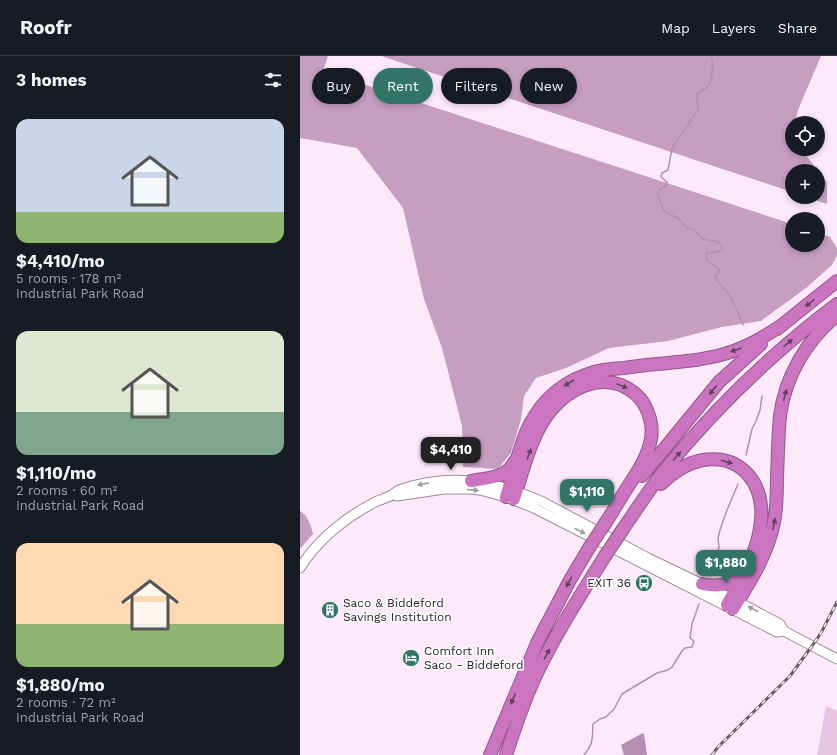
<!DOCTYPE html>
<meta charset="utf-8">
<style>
:root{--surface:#171b24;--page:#20242c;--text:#f1f3f6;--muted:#9ea1a6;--line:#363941;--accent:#327465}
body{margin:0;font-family:"Work Sans",sans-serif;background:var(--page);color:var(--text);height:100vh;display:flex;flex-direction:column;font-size:15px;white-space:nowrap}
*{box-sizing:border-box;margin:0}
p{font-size:13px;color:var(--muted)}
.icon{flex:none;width:22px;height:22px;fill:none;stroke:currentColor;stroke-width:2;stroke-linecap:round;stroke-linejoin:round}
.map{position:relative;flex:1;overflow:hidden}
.sheet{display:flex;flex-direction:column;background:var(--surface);width:300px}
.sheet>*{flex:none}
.guide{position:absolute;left:12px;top:12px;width:380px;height:36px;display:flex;gap:8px}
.tools{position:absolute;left:485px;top:60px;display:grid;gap:8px}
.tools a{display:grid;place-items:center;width:40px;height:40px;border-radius:50%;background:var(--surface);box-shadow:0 2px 6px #0003;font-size:20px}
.price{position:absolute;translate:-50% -34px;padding:0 9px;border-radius:8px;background:var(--accent);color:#fff;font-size:13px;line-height:26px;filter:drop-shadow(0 1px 2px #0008)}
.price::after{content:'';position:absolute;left:50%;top:24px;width:12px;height:9px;margin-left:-6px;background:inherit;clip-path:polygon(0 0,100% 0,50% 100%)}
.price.on{background:#222;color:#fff}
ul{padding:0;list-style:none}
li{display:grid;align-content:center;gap:8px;height:212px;padding:0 16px}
li span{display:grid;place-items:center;height:124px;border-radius:12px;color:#555}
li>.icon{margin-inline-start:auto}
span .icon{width:72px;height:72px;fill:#fffc;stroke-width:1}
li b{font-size:17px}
h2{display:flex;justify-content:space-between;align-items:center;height:48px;padding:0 16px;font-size:17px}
.chip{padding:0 14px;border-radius:18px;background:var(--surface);box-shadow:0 2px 6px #0003;font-size:14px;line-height:36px}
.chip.on{background:var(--accent);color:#fff}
header{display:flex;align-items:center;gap:24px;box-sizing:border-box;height:56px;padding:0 20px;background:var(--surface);border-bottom:1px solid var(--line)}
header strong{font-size:19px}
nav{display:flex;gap:22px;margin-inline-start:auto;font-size:14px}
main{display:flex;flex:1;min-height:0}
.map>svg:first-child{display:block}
</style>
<header>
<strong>Roofr</strong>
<nav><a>Map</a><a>Layers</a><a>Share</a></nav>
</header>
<main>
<section class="sheet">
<h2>3 homes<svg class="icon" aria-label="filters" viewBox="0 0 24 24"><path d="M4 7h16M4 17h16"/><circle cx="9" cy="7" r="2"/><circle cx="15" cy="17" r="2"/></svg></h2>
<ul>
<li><span style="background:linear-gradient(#c9d6e8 75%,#8fb573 0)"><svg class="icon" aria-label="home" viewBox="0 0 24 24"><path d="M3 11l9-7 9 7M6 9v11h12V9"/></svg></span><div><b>$4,410/mo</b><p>5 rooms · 178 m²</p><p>Industrial Park Road</p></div></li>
<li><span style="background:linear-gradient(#dfe7d0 65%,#7fa58c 0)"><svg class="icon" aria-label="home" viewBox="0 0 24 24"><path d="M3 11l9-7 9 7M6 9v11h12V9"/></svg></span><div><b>$1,110/mo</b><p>2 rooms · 60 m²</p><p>Industrial Park Road</p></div></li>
<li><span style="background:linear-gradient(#ffd9b3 65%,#8fb573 0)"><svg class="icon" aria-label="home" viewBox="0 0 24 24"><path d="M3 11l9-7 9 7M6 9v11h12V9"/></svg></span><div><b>$1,880/mo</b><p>2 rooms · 72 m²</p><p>Industrial Park Road</p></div></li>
</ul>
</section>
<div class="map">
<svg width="537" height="699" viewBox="0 0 537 699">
<rect width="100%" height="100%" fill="#fee9fb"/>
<path fill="#e7c5e2" d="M526 650 537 655V699H517Z"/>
<path fill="#c69ec0" d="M0 0H28L23 15 492 168V189H518V177L530 181 537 192V199L532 209 506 232 461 265 422 271 368 285 309 292 266 312 236 322 224 340 221 363 211 397 198 413 163 411 162 370 142 292 124 243 103 152 57 92 0 82Z
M81 0H521L498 54 495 67H492V93H501L527 126V148L506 141H518V115H492V136Z
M0 455C8 459 11 470 13 478L0 493Z"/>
<path fill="#b58eb0" d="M343 677 344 678 347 699H324L321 689Z"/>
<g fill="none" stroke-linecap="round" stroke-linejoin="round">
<path stroke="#b58eb0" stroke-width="1.5" d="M411 0C414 6 412 25 408 30 406 33 400 35 397 37 396 43 399 47 398 54L372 92 368 114 362 117 361 121 367 126 366 130 359 134 358 138 360 145 364 155 379 163 387 172 393 173 403 183 418 186 422 191V194C417 197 413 195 407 197 402 208 415 207 420 215L415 221C418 228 425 232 429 239 435 248 439 259 443 269
M446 399 452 373 456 365 460 354 462 340
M409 520 413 507 414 503 416 501 419 491 418 482 420 474 427 454 438 428
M284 699C294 687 292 682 293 668L300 663 306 661 314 653 322 638 357 617 368 614 372 611 382 595 385 592 392 591 394 585 390 582 392 568 399 548"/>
<defs>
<path id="secondary" d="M94 439 97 440 144 433H170L180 434 206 441 234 452 477 576 484 575 537 603
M0 512C18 483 45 462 75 446 80 444 86 442 92 439 95 437 97 434 102 433 123 426 148 423 171 425 177 425 183 427 189 428 207 432 224 438 241 445L348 502 402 528 431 542 480 568 484 575"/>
<path id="highway" d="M477 273 537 225
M342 420 419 326 461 288
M171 425C188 422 207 422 215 405
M361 428C372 417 387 407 403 404 442 398 464 428 461 464 459 494 441 524 427 549
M206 441C210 428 214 415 217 403 222 387 226 372 236 358 247 341 265 326 285 319 297 314 310 313 324 312 342 309 360 308 378 306 391 305 404 303 417 300 442 294 461 283 482 269
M214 443C223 414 232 375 253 352 270 333 296 320 321 329 330 333 339 339 344 348 350 359 353 371 351 383 348 400 338 415 329 429 321 441 314 454 306 466
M323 473C336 454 349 434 363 416 414 353 472 297 537 248
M402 528C416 531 430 531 440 519
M433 553C450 526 468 498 474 466 477 451 477 436 477 420 478 400 478 380 480 360 485 320 507 284 537 259
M190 699 238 585 270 524 289 492
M206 699C217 666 228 633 244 603 262 567 284 534 305 500"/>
</defs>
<use href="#secondary" stroke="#9e8b9b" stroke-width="11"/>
<use href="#highway" stroke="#93588c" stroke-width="14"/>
<use href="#secondary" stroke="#fff" stroke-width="9"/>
<use href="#highway" stroke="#cb75c1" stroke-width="12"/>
<defs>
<path id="rail" d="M412 699 418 691 490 620 512 590 521 577 537 546"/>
</defs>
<use href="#rail" stroke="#685d66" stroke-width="3"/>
<use href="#rail" stroke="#fdfdfd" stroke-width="1.5" stroke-dasharray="4.5" stroke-linecap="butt"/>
<defs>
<path id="highway-bridge" d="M289 492 306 466
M305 500 323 473"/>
</defs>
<use href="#highway-bridge" stroke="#93588c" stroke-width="14" stroke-linecap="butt"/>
<use href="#highway-bridge" stroke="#cb75c1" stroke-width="12"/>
</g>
<defs><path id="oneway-solid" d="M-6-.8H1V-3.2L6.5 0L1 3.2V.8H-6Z"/></defs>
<g fill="#63405e">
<use href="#oneway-solid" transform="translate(510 247) rotate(141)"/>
<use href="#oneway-solid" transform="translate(488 287) rotate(-40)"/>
<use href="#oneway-solid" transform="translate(436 294) rotate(161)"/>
<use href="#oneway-solid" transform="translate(269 327) rotate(148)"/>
<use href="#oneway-solid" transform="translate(322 330) rotate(22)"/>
<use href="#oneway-solid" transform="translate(413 334) rotate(129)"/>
<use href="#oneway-solid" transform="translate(485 339) rotate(-75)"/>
<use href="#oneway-solid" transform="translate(229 398) rotate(-71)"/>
<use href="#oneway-solid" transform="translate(377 400) rotate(-50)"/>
<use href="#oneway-solid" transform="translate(427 406) rotate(16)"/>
<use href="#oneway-solid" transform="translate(474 468) rotate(-79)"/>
<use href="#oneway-solid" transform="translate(269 526) rotate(119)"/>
<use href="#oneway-solid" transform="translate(247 598) rotate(-62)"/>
<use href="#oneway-solid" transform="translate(213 643) rotate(113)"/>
</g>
<g fill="#a09c9f">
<use href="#oneway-solid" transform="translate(123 428) rotate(169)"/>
<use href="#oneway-solid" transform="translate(173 434) rotate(5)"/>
<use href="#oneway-solid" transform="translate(280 475) rotate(27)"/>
<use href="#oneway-solid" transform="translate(453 553) rotate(-152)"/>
</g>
<defs>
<symbol id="bus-disc" viewBox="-11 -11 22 22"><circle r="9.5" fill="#327465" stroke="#fdfdfd"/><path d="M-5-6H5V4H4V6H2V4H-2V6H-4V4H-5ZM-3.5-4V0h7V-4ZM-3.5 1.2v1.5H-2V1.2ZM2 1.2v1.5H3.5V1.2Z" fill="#fff"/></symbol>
<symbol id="building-disc" viewBox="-11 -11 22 22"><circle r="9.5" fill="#327465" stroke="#fdfdfd"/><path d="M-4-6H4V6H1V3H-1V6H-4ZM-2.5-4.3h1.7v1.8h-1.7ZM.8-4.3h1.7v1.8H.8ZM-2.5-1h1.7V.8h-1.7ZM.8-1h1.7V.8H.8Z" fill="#fff"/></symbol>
<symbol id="hotel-disc" viewBox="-11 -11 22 22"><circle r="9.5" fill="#327465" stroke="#fdfdfd"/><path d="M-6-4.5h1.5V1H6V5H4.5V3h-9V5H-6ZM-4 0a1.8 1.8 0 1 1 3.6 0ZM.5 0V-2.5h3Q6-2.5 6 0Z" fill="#fff"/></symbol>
</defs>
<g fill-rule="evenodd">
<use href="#bus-disc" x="334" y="517" width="20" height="20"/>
<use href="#building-disc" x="20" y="544" width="20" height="20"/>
<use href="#hotel-disc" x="101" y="592" width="20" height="20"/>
</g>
<g text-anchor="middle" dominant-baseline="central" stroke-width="3" stroke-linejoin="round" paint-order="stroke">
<g font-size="12" fill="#2b2329" stroke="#fdfdfd" text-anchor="start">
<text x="331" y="527" text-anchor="end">EXIT 36</text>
<text x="43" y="547">Saco &amp; Biddeford<tspan x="43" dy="14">Savings Institution</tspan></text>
<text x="124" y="595">Comfort Inn<tspan x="124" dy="14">Saco - Biddeford</tspan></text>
</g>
</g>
</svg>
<div class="tools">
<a><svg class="icon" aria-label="locate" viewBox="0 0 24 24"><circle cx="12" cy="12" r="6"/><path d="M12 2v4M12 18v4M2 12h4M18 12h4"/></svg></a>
<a>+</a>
<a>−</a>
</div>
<b class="price on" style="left:151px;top:415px">$4,410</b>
<b class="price" style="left:287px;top:457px">$1,110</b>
<b class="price" style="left:426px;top:528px">$1,880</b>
<div class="guide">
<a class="chip">Buy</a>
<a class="chip on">Rent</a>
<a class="chip">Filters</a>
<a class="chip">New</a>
</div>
</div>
</main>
